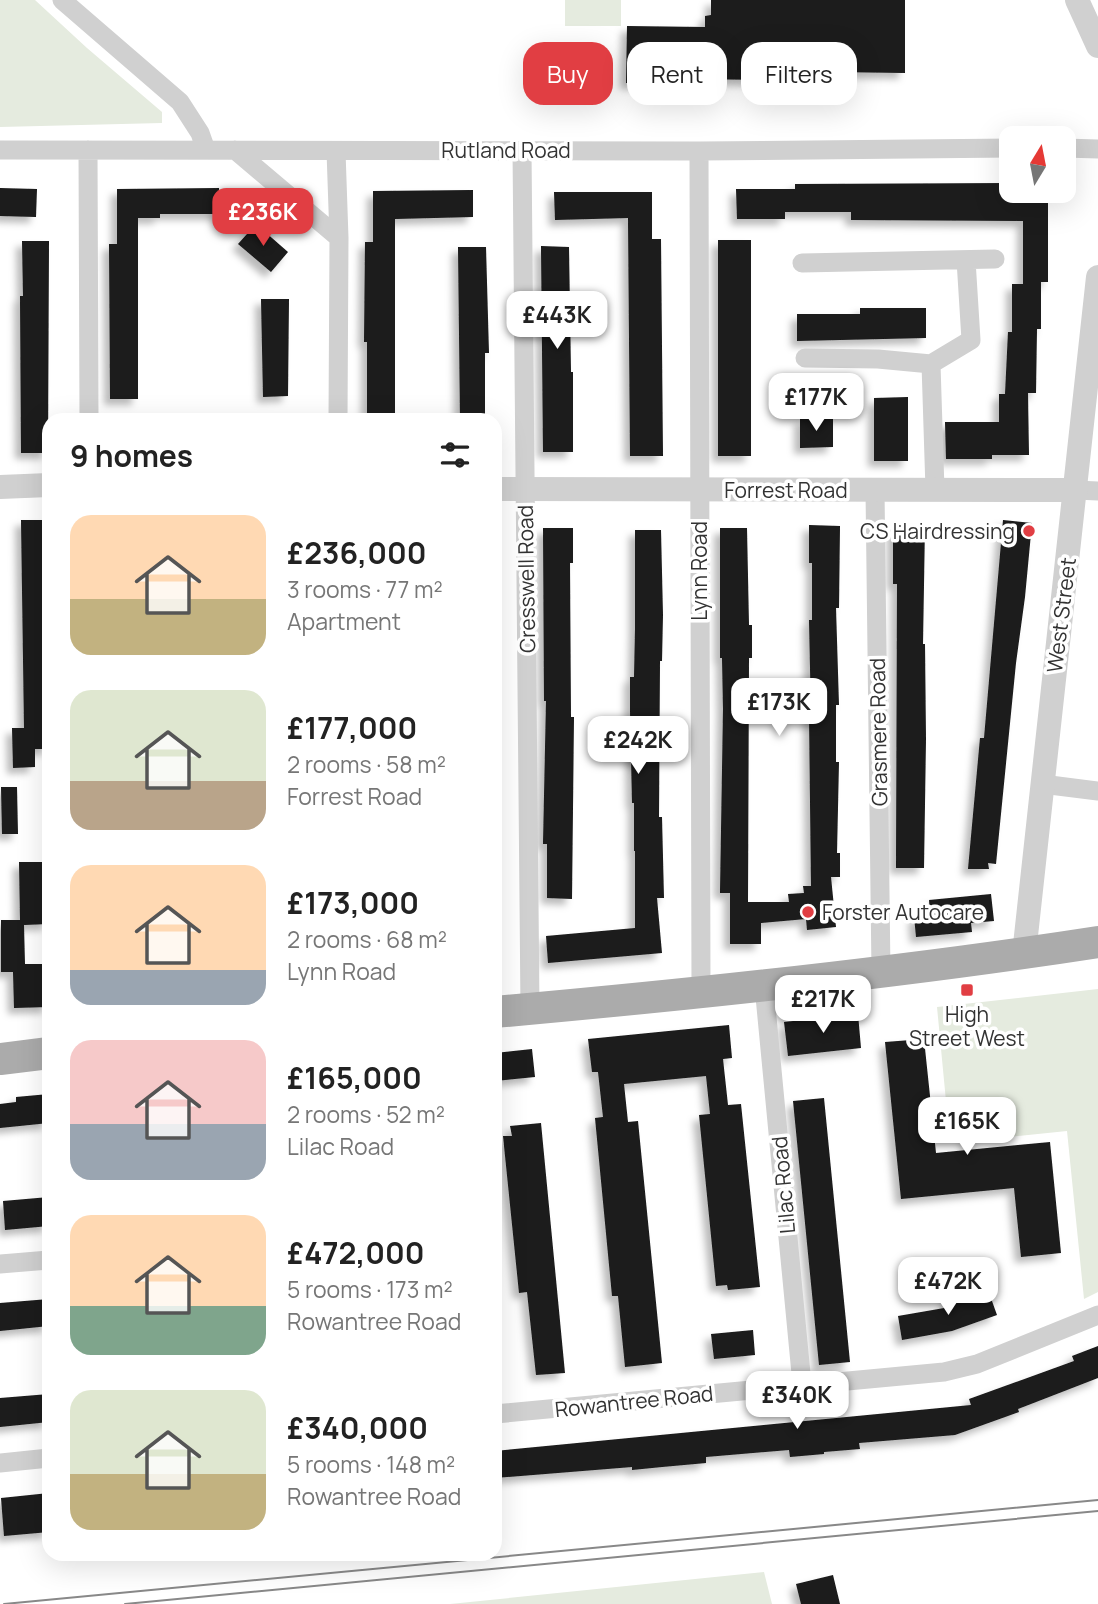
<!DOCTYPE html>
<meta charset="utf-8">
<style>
:root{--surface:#fff;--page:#f6f6f6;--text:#222;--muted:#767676;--accent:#e13e43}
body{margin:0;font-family:Manrope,sans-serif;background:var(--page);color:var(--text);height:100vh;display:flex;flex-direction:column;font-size:26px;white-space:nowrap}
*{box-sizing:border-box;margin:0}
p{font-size:23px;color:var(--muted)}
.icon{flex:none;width:38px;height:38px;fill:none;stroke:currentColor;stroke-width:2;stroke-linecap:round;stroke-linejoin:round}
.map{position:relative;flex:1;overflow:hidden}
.details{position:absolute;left:42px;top:413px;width:460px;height:1148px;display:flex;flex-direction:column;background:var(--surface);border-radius:21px;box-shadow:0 7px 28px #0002}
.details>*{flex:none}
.guide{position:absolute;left:523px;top:42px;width:469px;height:63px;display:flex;gap:14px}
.needle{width:46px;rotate:10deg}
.tools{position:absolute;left:999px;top:126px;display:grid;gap:14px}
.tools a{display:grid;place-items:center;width:77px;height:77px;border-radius:14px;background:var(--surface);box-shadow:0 7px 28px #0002;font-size:35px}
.price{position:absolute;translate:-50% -60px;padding:0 16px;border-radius:14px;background:#fff;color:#222;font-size:23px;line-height:46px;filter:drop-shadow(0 2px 4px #0008)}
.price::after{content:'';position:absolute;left:50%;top:42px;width:21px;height:16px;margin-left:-10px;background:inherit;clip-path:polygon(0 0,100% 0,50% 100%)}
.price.current{background:var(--accent);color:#fff}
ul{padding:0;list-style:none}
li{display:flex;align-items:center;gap:21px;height:175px;padding:0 28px}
li span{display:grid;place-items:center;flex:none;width:196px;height:140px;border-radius:21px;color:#555}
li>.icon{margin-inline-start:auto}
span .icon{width:84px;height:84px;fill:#fffc;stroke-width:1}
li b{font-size:30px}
h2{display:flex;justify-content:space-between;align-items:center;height:84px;padding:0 28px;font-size:30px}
.pill{padding:0 24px;border-radius:21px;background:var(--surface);box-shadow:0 7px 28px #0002;font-size:24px;line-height:63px}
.pill.current{background:var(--accent);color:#fff}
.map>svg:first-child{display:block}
</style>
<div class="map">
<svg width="1098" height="1604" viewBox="0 0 1098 1604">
<defs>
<filter id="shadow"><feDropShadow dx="-6" dy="6" stdDeviation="3.5" flood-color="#0004"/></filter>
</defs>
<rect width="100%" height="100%" fill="#fff"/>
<path fill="#e5ebdf" d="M0 0H35L87 48 162 112V123L0 127Z
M565 0H621V26H565Z
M1098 989V1292L1084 1299 1067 1131 950 1143 937 1007Z
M764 1572 772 1604H450Z"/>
<path fill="#1a1a1a" filter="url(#shadow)" d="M711 0H905V73L763 71V80L695 79V84L626 83 627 26 705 27V16L711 15Z
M1012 183V191H1048V282H1041V329H1037L1036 393H1028L1029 455H992V459H946L945 422H999V394H1005L1008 332H1012V284H1023V221L851 220V212H785V219H737L736 189H795V184Z
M0 188 37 189 36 217 0 216Z
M219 188 220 214H160V218H138V399H110L109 244H117V189Z
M473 190V217L395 219V420H367V342H364L365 242H373V191Z
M554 192H652V239H661L663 456H630L628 218 555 220Z
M256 224 288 252 271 272 238 244Z
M718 240H751V456H718Z
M22 241H49L48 453H21L20 296H23Z
M541 246 569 247 571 372H573V452H543Z
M458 247H486L489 353H485V420H460Z
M261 299H289L288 396 263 397Z
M860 308H926V338L797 341V314H860Z
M908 397V461H874V398Z
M800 418H833V447L800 448Z
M21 520H48L49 749H35V767L13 768 12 728H24Z
M1003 520 1032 523 1025 597 1016 663 996 864 988 863 989 869H968L980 738H984Z
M809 525 840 526 839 608H836L839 705H836V762H839L837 853H840V877H831L836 927 807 930 806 919 761 923V944H730V893H720L723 709 722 658H720V528H747L749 625H752V658H749L748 902H789L788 894 804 893 803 886H811L809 715H811L809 620H812V563H809Z
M893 525H925L923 644H925L926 739 924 868H896L897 584H893Z
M543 528H573V563H570L571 717H574L572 899 547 898V844H543L546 701H544Z
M635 530H661L663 615 662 661H660L659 817H662L664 898H657L662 953 548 963 546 936 635 928V851H634V803H632L630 711V677H634L635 629Z
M1 787H17L18 834H2Z
M19 862H49V924L24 925 25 964H49V1007L14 1008 13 972H1V920H20Z
M991 894 994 921 971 923 972 932 916 937 914 916 930 915 929 900Z
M858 1014 861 1048 788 1056 784 1022Z
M729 1025 732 1058 723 1059 728 1105 741 1104 760 1287 728 1290 727 1285 716 1286 699 1115 710 1114 706 1076 624 1084 628 1122 638 1121 662 1363 625 1367 618 1296H612L595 1118 603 1117 598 1072H592L588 1039Z
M924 1039 936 1153 1050 1142 1061 1253 1021 1257 1014 1188 901 1199 885 1042Z
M532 1049 535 1077 495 1081V1053Z
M49 1094V1123L0 1128V1104L16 1102V1097Z
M824 1098 850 1362 819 1365 793 1101Z
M541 1123 565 1373 536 1375 527 1292 519 1293 503 1136H512L510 1126Z
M49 1197V1226L5 1230 3 1201Z
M988 1290 997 1315 952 1331 902 1340 898 1316 950 1307 949 1303Z
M49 1299V1326L0 1331V1303Z
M753 1330 755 1355 714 1359 711 1334Z
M1098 1346V1378L1018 1409 1019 1412 955 1435 859 1443 860 1449 824 1452V1454L790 1457 789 1450 706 1457V1463L662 1467 632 1470V1467L495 1478V1451L971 1405 969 1399 1074 1361 1072 1356Z
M49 1394V1422L0 1427V1398Z
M49 1493V1532L4 1536 1 1498Z
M833 1575 840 1604H801L796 1584Z"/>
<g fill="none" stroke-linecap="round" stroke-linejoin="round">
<path stroke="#d0d0d0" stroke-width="19" d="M62 0 180 102 200 133 206 150
M1064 148 1098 149
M0 150 699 151 1012 148
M88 150 89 420
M235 150 339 238
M522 150 530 1009
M336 151 339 238 338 420
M699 151 701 992
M802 263 995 259
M805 358 878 359 931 364 971 340 966 260
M931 364 935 490
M875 490 881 973
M1076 490 1098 491
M1042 784 1098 791
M764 986 802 1384
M0 1264 49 1260
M495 1414 944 1372 977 1364 1098 1315
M0 1463 49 1458"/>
<path stroke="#d0d0d0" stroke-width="24" d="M1077 0 1098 46
M0 487 49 485
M495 489 1076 490
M1024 954 1098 277"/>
<path stroke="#ababab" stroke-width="32" d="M495 1012C697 994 898 973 1098 942
M0 1059 49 1053"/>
<path stroke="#888" stroke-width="2" d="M4 1604 1098 1500
M125 1604 1098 1511"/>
</g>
<g fill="#e13e43" stroke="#fff" stroke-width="2.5">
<circle cx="1029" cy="531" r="7"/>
<circle cx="808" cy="912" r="7"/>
<rect x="960" y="983" width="14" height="14" rx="3.5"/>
</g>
<g text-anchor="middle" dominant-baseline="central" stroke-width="7" stroke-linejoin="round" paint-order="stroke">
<g font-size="21" fill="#333" stroke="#fff">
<text x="506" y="150">Rutland Road</text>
<text x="786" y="490">Forrest Road</text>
<text transform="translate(699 571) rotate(-90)">Lynn Road</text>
<text transform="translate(526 579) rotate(-91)">Cresswell Road</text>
<text transform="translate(1061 615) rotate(-83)">West Street</text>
<text transform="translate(878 732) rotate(-91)">Grasmere Road</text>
<text transform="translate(783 1185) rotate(-95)">Lilac Road</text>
<text transform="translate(634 1401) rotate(-6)">Rowantree Road</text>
</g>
<g font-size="21" fill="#333" stroke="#fff" text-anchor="end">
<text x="1015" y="531">CS Hairdressing</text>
<text x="822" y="912" text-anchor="start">Forster Autocare</text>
<text x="967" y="1014" text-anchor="middle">High<tspan x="967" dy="24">Street West</tspan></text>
</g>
</g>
</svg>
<div class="tools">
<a><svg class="needle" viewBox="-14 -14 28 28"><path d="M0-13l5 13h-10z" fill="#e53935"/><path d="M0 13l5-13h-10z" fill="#767676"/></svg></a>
</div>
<b class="price current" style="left:263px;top:248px">£236K</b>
<b class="price" style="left:557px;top:351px">£443K</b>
<b class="price" style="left:816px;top:433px">£177K</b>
<b class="price" style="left:779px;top:738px">£173K</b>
<b class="price" style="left:638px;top:776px">£242K</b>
<b class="price" style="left:823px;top:1035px">£217K</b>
<b class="price" style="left:967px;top:1157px">£165K</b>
<b class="price" style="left:948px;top:1317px">£472K</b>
<b class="price" style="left:797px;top:1431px">£340K</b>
<div class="guide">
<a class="pill current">Buy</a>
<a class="pill">Rent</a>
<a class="pill">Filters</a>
</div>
<section class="details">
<h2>9 homes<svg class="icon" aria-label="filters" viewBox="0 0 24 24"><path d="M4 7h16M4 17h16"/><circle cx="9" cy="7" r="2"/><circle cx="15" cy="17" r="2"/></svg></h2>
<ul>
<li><span style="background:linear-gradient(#ffd9b3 60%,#c2b280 0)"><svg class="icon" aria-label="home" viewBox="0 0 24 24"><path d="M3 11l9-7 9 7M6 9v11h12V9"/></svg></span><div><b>£236,000</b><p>3 rooms · 77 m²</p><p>Apartment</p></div></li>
<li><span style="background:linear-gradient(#dfe7d0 65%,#b9a48a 0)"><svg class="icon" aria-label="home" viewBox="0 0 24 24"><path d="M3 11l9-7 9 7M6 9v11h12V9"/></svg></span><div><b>£177,000</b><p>2 rooms · 58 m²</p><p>Forrest Road</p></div></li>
<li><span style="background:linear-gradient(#ffd9b3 75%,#9aa5b1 0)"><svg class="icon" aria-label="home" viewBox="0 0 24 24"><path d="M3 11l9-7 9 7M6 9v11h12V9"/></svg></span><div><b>£173,000</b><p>2 rooms · 68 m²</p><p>Lynn Road</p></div></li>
<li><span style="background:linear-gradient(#f6c9c9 60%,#9aa5b1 0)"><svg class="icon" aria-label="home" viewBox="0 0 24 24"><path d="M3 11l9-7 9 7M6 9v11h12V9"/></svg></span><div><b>£165,000</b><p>2 rooms · 52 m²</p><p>Lilac Road</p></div></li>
<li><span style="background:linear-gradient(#ffd9b3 65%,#7fa58c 0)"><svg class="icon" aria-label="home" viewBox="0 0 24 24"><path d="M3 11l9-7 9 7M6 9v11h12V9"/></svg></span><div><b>£472,000</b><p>5 rooms · 173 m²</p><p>Rowantree Road</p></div></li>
<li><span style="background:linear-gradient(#dfe7d0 60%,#c2b280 0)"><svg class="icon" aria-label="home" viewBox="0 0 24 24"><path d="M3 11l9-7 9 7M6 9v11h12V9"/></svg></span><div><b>£340,000</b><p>5 rooms · 148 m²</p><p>Rowantree Road</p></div></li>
</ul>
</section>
</div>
